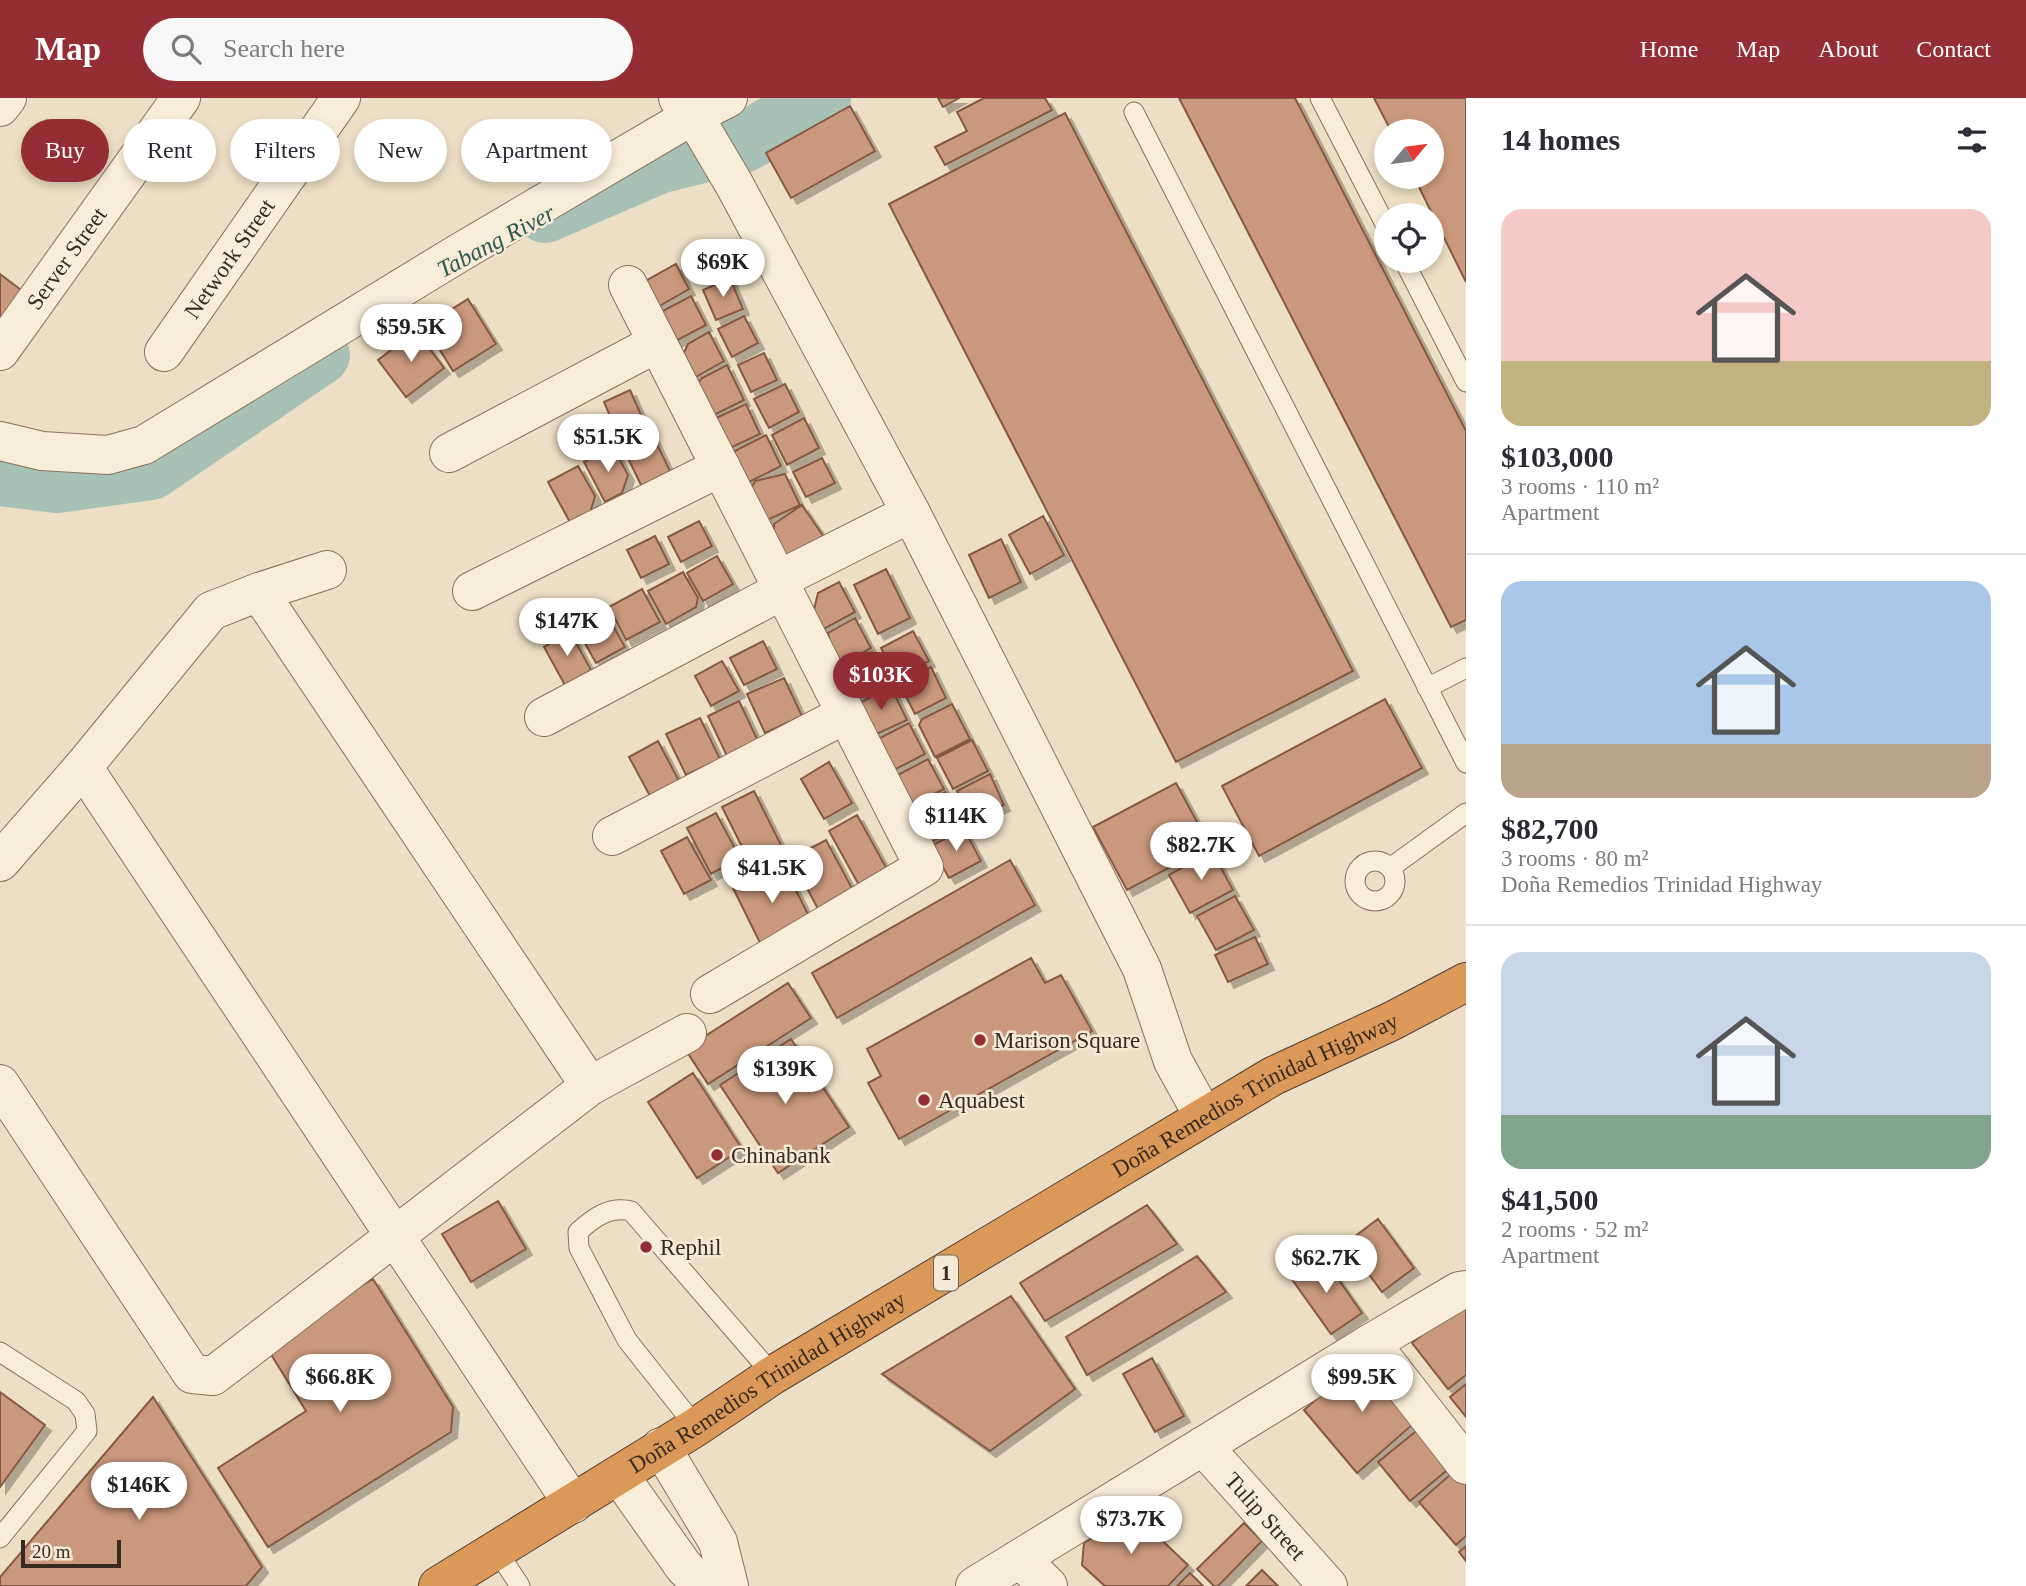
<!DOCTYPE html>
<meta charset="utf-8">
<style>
:root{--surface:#fff;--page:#f7f7f7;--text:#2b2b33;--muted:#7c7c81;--line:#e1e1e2;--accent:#952d34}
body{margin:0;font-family:Georgia,serif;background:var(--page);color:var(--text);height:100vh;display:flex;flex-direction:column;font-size:26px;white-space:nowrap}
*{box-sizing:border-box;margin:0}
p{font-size:23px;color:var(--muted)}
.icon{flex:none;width:38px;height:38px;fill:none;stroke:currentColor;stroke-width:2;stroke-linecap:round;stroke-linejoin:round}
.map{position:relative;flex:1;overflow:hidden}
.panel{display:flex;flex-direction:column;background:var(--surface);width:560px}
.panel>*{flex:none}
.hud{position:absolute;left:21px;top:21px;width:665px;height:63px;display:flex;gap:14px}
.needle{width:46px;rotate:61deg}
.tools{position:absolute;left:1374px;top:21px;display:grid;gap:14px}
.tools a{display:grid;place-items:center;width:70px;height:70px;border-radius:50%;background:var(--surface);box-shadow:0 4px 10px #0003;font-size:35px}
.scale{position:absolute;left:21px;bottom:18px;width:100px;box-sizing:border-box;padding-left:7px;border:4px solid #382a1f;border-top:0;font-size:19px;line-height:24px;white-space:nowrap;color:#382a1f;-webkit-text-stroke:5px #f5ead5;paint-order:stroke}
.price{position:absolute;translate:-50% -60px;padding:0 16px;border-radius:24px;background:#fff;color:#222;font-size:23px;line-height:46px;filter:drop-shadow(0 2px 4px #0008)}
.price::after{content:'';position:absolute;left:50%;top:42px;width:21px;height:16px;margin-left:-10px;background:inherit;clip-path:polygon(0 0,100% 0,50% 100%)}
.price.on{background:var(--accent);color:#fff}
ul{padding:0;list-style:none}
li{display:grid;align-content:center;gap:14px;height:371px;padding:0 35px}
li+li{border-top:2px solid var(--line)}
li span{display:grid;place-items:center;height:217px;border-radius:21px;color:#555}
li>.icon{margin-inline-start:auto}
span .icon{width:126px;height:126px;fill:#fffc;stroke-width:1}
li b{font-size:30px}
h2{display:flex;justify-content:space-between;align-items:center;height:84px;padding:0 35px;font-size:30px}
.tag{padding:0 24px;border-radius:32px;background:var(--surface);box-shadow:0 4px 10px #0003;font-size:24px;line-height:63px}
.tag.on{background:var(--accent);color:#fff}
header{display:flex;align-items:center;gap:42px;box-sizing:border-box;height:98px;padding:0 35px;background:var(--accent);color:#fff}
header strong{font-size:33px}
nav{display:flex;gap:38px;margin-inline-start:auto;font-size:24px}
.search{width:490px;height:63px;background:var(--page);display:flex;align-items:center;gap:18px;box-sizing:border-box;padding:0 24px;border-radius:38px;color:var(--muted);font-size:26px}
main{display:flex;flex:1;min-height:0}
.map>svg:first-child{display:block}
</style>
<header>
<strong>Map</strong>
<div class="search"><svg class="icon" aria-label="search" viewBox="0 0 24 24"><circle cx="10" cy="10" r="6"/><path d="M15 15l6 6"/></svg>Search here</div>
<nav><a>Home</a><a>Map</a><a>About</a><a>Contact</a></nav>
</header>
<main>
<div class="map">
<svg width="1466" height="1488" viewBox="0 0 1466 1488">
<defs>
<filter id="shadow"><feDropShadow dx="6" dy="6" stdDeviation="0" flood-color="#0004"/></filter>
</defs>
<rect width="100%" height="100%" fill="#eddfc5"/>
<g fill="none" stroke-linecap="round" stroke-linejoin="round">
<path stroke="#a7c1b7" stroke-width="60" d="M545 115 658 66 743 45 821 0
M0 378 57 385 151 372 320 257"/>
</g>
<path fill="#ca987c" stroke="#865942" stroke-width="2" filter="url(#shadow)" d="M938 0H959L943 9Z
M984 0H1045L1052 12 945 67 935 49 967 33 957 14Z
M1179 0H1295L1466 333V522L1451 529Z
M1374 0H1466V184L1414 79H1432V33H1391Z
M850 8 875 53 791 100 766 55Z
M1065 15 1353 573 1176 664 889 106Z
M676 166 689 191 656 210 642 185Z
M0 176 25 195 0 229Z
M730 180 743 211 716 222 703 192Z
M691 198 706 227 674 244 659 215Z
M468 201 496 246 453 273 425 228Z
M744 218 758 245 732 259 718 231Z
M416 233 444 270 406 299 378 262Z
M709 234 724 263 692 281 681 261 688 246Z
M764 255 777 282 751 294 738 267Z
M727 267 744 302 708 320 693 292 702 280Z
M785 286 799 314 769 330 754 301Z
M630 292 646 328 619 339 604 304Z
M746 306 760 336 728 351 714 321Z
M804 320 819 350 787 367 772 337Z
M651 334 671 375 642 389 622 348Z
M766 337 781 368 745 386 729 356Z
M613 349 628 377 622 395 605 404 584 364Z
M822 360 835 385 806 399 793 374Z
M578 368 595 398 589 419 572 428 548 384Z
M785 376 800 407 763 424 749 395 755 383Z
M802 407 826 442 788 468 774 448V426Z
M1043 418 1064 457 1030 476 1009 437Z
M699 423 712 448 681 464 668 439Z
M655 438 669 466 641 480 627 452Z
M1001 441 1021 484 989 500 969 457Z
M717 458 733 486 703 503 687 475Z
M886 471 910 520 878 536 854 487Z
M683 474 698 500 696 509 666 526 648 493Z
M839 484 855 514 822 532 813 516 818 495Z
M642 491 660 524 626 542 609 509Z
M607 517 625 549 596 565 578 533Z
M855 520 871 550 835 570 828 535Z
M913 533 929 563 897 580 881 550Z
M570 534 591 572 565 587 544 549Z
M763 543 777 571 744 587 730 560Z
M872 554 889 585 854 603 838 572Z
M722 563 739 593 711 608 695 578Z
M931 569 946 600 915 616 899 585Z
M784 580 802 618 765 635 747 596Z
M891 589 907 622 870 639 855 607Z
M1385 601 1422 670 1259 758 1222 688Z
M739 603 758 643 727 658 708 618Z
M952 606 970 641 935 659 919 627 922 621Z
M700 620 720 661 686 677 666 636Z
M909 625 925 656 890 674 874 643Z
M972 642 988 673 953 691 937 660Z
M658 643 679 683 650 698 629 659Z
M928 661 944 691 908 709 892 680Z
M829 664 852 705 824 721 801 681Z
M990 676 1004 707 971 722 957 693Z
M1176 685 1210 748 1127 792 1093 729Z
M754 693 782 749 750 765 722 709Z
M945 694 963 727 928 746 910 713Z
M716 715 740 760 711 776 687 730Z
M857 717 888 773 860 789 829 733Z
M964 731 981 763 949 780 931 748Z
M687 739 711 782 684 796 661 753Z
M826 742 854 794 819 813 791 760Z
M1212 753 1233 792 1190 815 1169 777Z
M1010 762 1035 807 837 920 812 875Z
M782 765 812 824 762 849 733 790Z
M1235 798 1254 832 1216 852 1197 818Z
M1255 839 1268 866 1228 884 1215 857Z
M1031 860 1045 885 1061 877 1092 933 899 1041 868 985 881 978 867 951Z
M788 885 811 920 708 986 685 951Z
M791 941 849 1029 778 1075 720 987Z
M693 975 742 1051 697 1080 648 1004Z
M498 1103 526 1151 471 1184 442 1136Z
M1147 1107 1177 1146 1045 1223 1020 1185Z
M1378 1121 1414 1170 1382 1194 1346 1145Z
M1197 1158 1226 1194 1087 1277 1066 1239Z
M1322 1158 1362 1215 1331 1236 1291 1180Z
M373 1181 453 1309 451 1334 268 1449 218 1370 306 1313 264 1245Z
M1011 1198 1075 1291 990 1353 882 1276Z
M1466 1202V1277L1448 1291 1412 1245Z
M1367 1258 1420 1320 1357 1375 1304 1312Z
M1152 1260 1184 1318 1155 1334 1123 1276Z
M1466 1286V1319L1450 1299Z
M0 1294 45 1327 0 1389Z
M153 1299 262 1469 246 1488H0V1479Z
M1425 1326 1457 1364 1410 1403 1378 1364Z
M1459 1369 1466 1377V1438L1456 1447 1419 1404Z
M1132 1414 1188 1467 1168 1488H1105L1082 1467 1084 1445Z
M1244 1425 1262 1443 1218 1488H1214L1197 1471Z
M1466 1448V1463L1459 1454Z
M1262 1472 1278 1488H1246Z
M1190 1475 1203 1488H1177Z"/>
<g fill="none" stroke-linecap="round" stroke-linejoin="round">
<defs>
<path id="lane" d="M1320 0 1386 128
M1134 14 1466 665
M1404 163 1466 284
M1427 590 1466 570
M1355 783a20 20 0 1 1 40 0a20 20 0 1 1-40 0Z
M1390 770 1466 715
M0 1254 76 1303 85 1316 87 1333 0 1440
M696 1329 627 1242 579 1150 578 1134C594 1119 610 1108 631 1113L773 1277
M496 1451 520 1488"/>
<g id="street">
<path d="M678 0 690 19 701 30 734 86 911 415 1142 871 1173 963 1204 1019"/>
<path d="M0 9 7 0"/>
<path d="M628 187 924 769 710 896"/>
<path id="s1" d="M0 253 181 0"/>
<path id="s2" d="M164 254 341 0"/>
<path d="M0 343 42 353 108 357 144 347 459 155 690 19 728 0"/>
<path d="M449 355 657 245"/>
<path d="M778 482 911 415"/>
<path d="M472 493 721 369"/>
<path d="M259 494 590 988"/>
<path d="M544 619 783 492"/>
<path d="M83 669 573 1406"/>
<path d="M612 738 846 616"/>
<path d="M0 764 83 669 211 513 259 494 327 472"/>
<path d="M0 986 192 1276 213 1278 590 988 687 935"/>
<path d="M1371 1245 1466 1367"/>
<path id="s3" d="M1203 1348 1328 1488"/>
<path d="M661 1349 718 1444 729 1488"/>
<path d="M619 1377 684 1469 703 1488"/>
<path d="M1020 1461 1048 1488"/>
<path d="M975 1488 1371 1245 1459 1193 1466 1192"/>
</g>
<g id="highway">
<path id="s4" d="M438 1488 696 1329 773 1277 1273 978 1392 923 1466 884"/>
</g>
</defs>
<use href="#lane" stroke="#88715c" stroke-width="21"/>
<use href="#street" stroke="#88715c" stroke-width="40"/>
<use href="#highway" stroke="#563f30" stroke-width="40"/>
<use href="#lane" stroke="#f8edd8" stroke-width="19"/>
<use href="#street" stroke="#f8edd8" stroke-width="38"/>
<use href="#highway" stroke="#da9959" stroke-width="38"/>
</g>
<g fill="#952d34" stroke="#f5ead5" stroke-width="2.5">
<circle cx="980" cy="942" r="7"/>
<circle cx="924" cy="1002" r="7"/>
<circle cx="717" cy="1057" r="7"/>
<circle cx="646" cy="1149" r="7"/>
</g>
<g text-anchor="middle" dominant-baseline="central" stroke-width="5" stroke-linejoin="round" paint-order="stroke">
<rect fill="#f5ead5" stroke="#716456" stroke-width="2" x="934" y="1157.5" width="24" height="35" rx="5"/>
<g font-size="21" font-weight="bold" fill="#382a1f">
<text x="946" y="1175">1</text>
</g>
<g font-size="23" fill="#382a1f" stroke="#f5ead5">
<text stroke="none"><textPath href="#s1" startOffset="114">Server Street</textPath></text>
<text stroke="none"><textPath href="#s2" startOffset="114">Network Street</textPath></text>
<text stroke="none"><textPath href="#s4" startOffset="954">Doña Remedios Trinidad Highway</textPath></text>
<text stroke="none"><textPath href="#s4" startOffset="387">Doña Remedios Trinidad Highway</textPath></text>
<text stroke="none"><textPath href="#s3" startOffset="94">Tulip Street</textPath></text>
</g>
<g font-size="23" fill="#382a1f" stroke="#f5ead5" text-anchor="start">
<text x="994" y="942">Marison Square</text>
<text x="938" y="1002">Aquabest</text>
<text x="731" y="1057">Chinabank</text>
<text x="660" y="1149">Rephil</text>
</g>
<g font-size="24" font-style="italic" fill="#2f5853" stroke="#f5ead5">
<text transform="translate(496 143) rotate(-28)">Tabang River</text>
</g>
</g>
</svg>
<div class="tools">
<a><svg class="needle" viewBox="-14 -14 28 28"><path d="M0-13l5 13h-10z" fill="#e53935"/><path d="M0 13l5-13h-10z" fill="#7c7c81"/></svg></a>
<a><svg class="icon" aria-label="locate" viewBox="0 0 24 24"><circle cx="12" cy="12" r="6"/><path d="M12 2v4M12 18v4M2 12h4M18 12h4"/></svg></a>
</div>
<div class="scale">20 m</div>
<b class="price" style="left:723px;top:201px">$69K</b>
<b class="price" style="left:411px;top:266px">$59.5K</b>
<b class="price" style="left:608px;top:376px">$51.5K</b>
<b class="price" style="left:567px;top:560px">$147K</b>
<b class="price on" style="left:881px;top:614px">$103K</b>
<b class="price" style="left:956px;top:755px">$114K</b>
<b class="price" style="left:1201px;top:784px">$82.7K</b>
<b class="price" style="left:772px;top:807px">$41.5K</b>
<b class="price" style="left:785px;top:1008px">$139K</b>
<b class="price" style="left:1326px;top:1197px">$62.7K</b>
<b class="price" style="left:340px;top:1316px">$66.8K</b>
<b class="price" style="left:1362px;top:1316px">$99.5K</b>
<b class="price" style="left:139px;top:1424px">$146K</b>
<b class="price" style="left:1131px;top:1458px">$73.7K</b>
<div class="hud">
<a class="tag on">Buy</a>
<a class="tag">Rent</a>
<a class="tag">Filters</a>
<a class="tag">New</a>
<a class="tag">Apartment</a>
</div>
</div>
<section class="panel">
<h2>14 homes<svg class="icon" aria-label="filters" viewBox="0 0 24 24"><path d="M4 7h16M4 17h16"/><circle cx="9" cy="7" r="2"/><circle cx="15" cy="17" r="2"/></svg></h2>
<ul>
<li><span style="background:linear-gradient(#f6c9c9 70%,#c2b280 0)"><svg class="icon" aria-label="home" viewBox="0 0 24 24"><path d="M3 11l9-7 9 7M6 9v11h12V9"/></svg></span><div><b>$103,000</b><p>3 rooms · 110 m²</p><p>Apartment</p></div></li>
<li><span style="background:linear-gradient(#a9c7e8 75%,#b9a48a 0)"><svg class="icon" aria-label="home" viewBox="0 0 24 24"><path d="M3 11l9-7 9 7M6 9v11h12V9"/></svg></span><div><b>$82,700</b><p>3 rooms · 80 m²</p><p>Doña Remedios Trinidad Highway</p></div></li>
<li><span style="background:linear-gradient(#c9d6e8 75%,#7fa58c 0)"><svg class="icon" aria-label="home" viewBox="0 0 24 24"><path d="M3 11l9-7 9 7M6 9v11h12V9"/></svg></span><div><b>$41,500</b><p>2 rooms · 52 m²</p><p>Apartment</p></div></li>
</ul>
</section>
</main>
